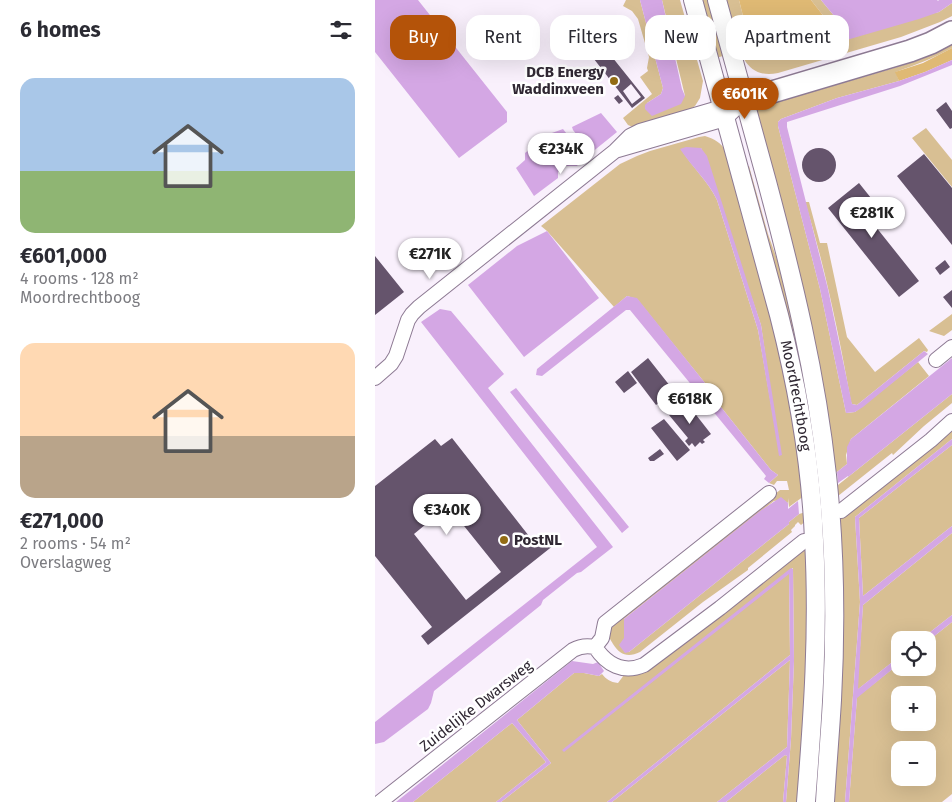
<!DOCTYPE html>
<meta charset="utf-8">
<style>
:root{--surface:#fff;--page:#f7f7f7;--text:#2b2b33;--muted:#7c7c81;--accent:#b45309}
body{margin:0;font-family:"Fira Sans",sans-serif;background:var(--page);color:var(--text);height:100vh;display:flex;flex-direction:column;font-size:19px;white-space:nowrap}
*{box-sizing:border-box;margin:0}
p{font-size:16px;color:var(--muted)}
.icon{flex:none;width:28px;height:28px;fill:none;stroke:currentColor;stroke-width:2;stroke-linecap:round;stroke-linejoin:round}
.map{position:relative;flex:1;overflow:hidden}
.side{display:flex;flex-direction:column;background:var(--surface);width:375px}
.side>*{flex:none}
.banner{position:absolute;left:15px;top:15px;width:475px;height:45px;display:flex;gap:10px}
.controls{position:absolute;left:516px;top:631px;display:grid;gap:10px}
.controls a{display:grid;place-items:center;width:45px;height:45px;border-radius:10px;background:var(--surface);box-shadow:0 5px 20px #0002;font-size:25px}
.price{position:absolute;translate:-50% -42px;padding:0 11px;border-radius:18px;background:#fff;color:#222;font-size:16px;line-height:32px;filter:drop-shadow(0 1px 2px #0008)}
.price::after{content:'';position:absolute;left:50%;top:30px;width:15px;height:11px;margin-left:-8px;background:inherit;clip-path:polygon(0 0,100% 0,50% 100%)}
.price.selected{background:var(--accent);color:#fff}
ul{padding:0;list-style:none}
li{display:grid;align-content:center;gap:10px;height:265px;padding:0 20px}
li span{display:grid;place-items:center;height:155px;border-radius:15px;color:#555}
li>.icon{margin-inline-start:auto}
span .icon{width:90px;height:90px;fill:#fffc;stroke-width:1}
li b{font-size:21px}
h2{display:flex;justify-content:space-between;align-items:center;height:60px;padding:0 20px;font-size:21px}
.chip{padding:0 18px;border-radius:15px;background:var(--surface);box-shadow:0 5px 20px #0002;font-size:18px;line-height:45px}
.chip.selected{background:var(--accent);color:#fff}
main{display:flex;flex:1;min-height:0}
.map>svg:first-child{display:block}
</style>
<main>
<section class="side">
<h2>6 homes<svg class="icon" aria-label="filters" viewBox="0 0 24 24"><path d="M4 7h16M4 17h16"/><circle cx="9" cy="7" r="2"/><circle cx="15" cy="17" r="2"/></svg></h2>
<ul>
<li><span style="background:linear-gradient(#a9c7e8 60%,#8fb573 0)"><svg class="icon" aria-label="home" viewBox="0 0 24 24"><path d="M3 11l9-7 9 7M6 9v11h12V9"/></svg></span><div><b>€601,000</b><p>4 rooms · 128 m²</p><p>Moordrechtboog</p></div></li>
<li><span style="background:linear-gradient(#ffd9b3 60%,#b9a48a 0)"><svg class="icon" aria-label="home" viewBox="0 0 24 24"><path d="M3 11l9-7 9 7M6 9v11h12V9"/></svg></span><div><b>€271,000</b><p>2 rooms · 54 m²</p><p>Overslagweg</p></div></li>
</ul>
</section>
<div class="map">
<svg width="577" height="802" viewBox="0 0 577 802">
<rect width="100%" height="100%" fill="#f9f0fc"/>
<path fill="#d8bf93" fill-rule="evenodd" d="M251 0H265L288 88 286 94 272 103 310 96 287 0H305L328 81 325 98 320 106 311 112 260 128 253 125 248 118 277 94 265 77 273 71 272 68 274 57 263 19 257 11 248 6Z
M325 0H335L351 55 341 58Z
M349 0H364L368 16 454 23 436 0H446L470 29 468 33 564 12 577 3V16L565 22 526 37 403 73C374 79 366 57 359 34 356 23 352 11 349 0Z
M577 44V48C559 58 540 65 521 72L524 81 462 98 406 119 403 122V126L445 289 471 413 480 412 543 362 554 376 476 439 471 455 472 464 462 472 458 470 378 109 519 68 547 59Z
M551 128 577 160V187L537 138Z
M330 136C340 139 346 143 351 151L400 323 419 409 429 496 414 507 413 498V503L408 500 399 501 249 619V638L252 652H254L414 524V522L424 514 431 512V521L426 525 423 522 420 525V526L416 530 417 532 373 568V570L328 602 265 652C253 658 245 655 238 644 236 640 233 637 233 633 233 630 234 628 234 625L405 490H414L412 481H402L399 485 394 483 403 475 396 470 334 392V388L262 299 252 296 239 307 172 231 166 226 245 164 262 156 275 151 324 137ZM326 148 386 325 405 456 383 330 342 200C333 181 317 167 306 149Z
M374 166 393 234 414 293 431 371 446 482 441 486 370 167Z
M430 202H434L445 243H452L472 337 500 372 544 338 553 350 552 352 549 351 482 405 477 404 476 402C464 335 450 267 430 202Z
M577 314V330L569 336 554 331Z
M577 394V403L549 426 518 455 517 453 463 496 462 488 463 485Z
M577 428V439L480 517 485 602 470 802H456L464 520Z
M577 445V526L488 596 484 518Z
M450 531 452 654 443 802H438L445 535Z
M577 533V615L545 640H525V656L482 690 488 605Z
M433 545 434 632 425 802H411L416 739 419 661 418 568 188 752 414 573 415 655 232 802H126L176 763 142 720 199 673H209L224 676 227 674C231 679 235 682 243 683L249 675 267 673 275 669Z
M577 622V794L567 802H474L482 697 525 663V668H552L553 641ZM525 695H552V722H525ZM525 750H552V778H525Z
M415 660 412 747 342 802H237Z
M137 723 171 762 121 802H38Z
M410 755 412 756 408 802H351Z"/>
<path fill="#dfb974" d="M364 0H436L454 23 389 36 368 16Z
M577 48V60L550 72 524 81 520 72 548 63Z"/>
<path fill="#d4a7e4" d="M0 0H43L132 112V122L84 158 0 52Z
M265 0H287L307 89 310 96 306 104 277 116 270 109V105L272 103 286 94 288 88Z
M446 0H562L563 1 564 0H577V3L564 12 544 19 475 39 396 59 391 55 394 49 468 33 470 29Z
M577 60V65L525 86 412 122V127L453 289 477 404 482 405 549 351 553 354 488 407 480 412 471 413 445 289 403 126V122L406 119 462 98 524 81 550 72Z
M226 113 242 132 216 153 198 130 197 127Z
M188 129 209 156 202 166H189L183 172V178L159 196 141 168 150 160V153L160 145 163 138Z
M311 147 326 148 332 156 386 325 407 455 404 456 383 330 342 200C333 181 317 167 305 149Z
M172 231 224 298 149 357 93 285 142 246Z
M252 296 262 298 334 388V392L396 470 403 475 394 483 389 479 391 476 255 310H251L167 376 161 375 162 369Z
M65 309 76 311 129 374 113 388 238 547 206 572 202 573 168 600 166 605 59 691 56 703 53 709 9 742 0 744V722L222 547 46 322Z
M577 358V394L473 477V476L463 483 462 472 472 464V447L476 439Z
M141 388 254 527 247 533 135 392Z
M577 439V445L484 518 488 596 577 526V533L488 605 483 689 525 656V663L482 698 474 802H470L485 602 480 517Z
M406 497 413 503V509L423 501 424 514 414 522V524L254 652 250 653 244 645 249 638V619L385 511Z
M416 568 418 569 419 661 416 739 411 802H408L412 756 410 755 351 802H342L412 747 415 660 237 802H232L415 655 414 574 189 752 187 750Z
M577 615V622L553 641 552 640H545Z
M197 661 218 664 223 662 229 671 224 676 209 673H199L142 720 176 763 126 802H121L171 762 137 723 38 802H21Z"/>
<path fill="#65546c" fill-rule="evenodd" d="M217 32 270 98 257 108 205 41ZM256 84 266 97 257 104 248 91Z
M243 95 248 101 244 104 239 98Z
M571 102 577 111V128L575 129 561 110Z
M427 165a17 17 0 1 1 34 0a17 17 0 1 1-34 0Z
M549 154 577 188V245L522 176Z
M484 183 500 203 489 212 544 281 524 297 453 208Z
M0 256 29 292 0 315Z
M570 260 575 267 565 275 560 268Z
M577 290V308L568 297Z
M273 358 299 391 281 405 256 372Z
M253 371 262 383 249 393 240 382Z
M311 402 336 434 328 440 330 442 327 444 325 442 320 447 317 443 314 446 310 441 313 438 294 415Z
M289 419 315 450 302 461 276 428Z
M77 438 161 545 172 536 179 545 53 645 46 636 57 627 0 556V486L60 439 66 446ZM73 506 126 572 91 600 39 534Z
M285 449 289 454 279 461H275L273 458Z"/>
<g fill="none" stroke-linecap="round" stroke-linejoin="round">
<defs>
<path id="minor" d="M243 150 350 119 370 100
M561 360 577 347
M0 378 16 364 21 356 33 320 37 314 44 307 240 151 255 136 265 131 347 107
M466 511 556 440 577 421
M220 647 227 638 230 623 394 493
M5 802 198 650C205 646 211 645 220 647 232 665 248 674 269 665L345 608 429 541"/>
<g id="major">
<path id="s1" d="M318 0 404 315C423 389 436 464 439 540 444 628 438 715 431 802"/>
<path d="M342 0C359 61 375 121 392 182 418 280 441 373 452 475 460 549 461 625 457 700 455 734 452 768 450 802"/>
</g>
<path id="highway" d="M370 100 535 51 556 43 577 32"/>
</defs>
<use href="#minor" stroke="#8d7a93" stroke-width="16"/>
<use href="#major" stroke="#8d7a93" stroke-width="20"/>
<use href="#highway" stroke="#8d7a93" stroke-width="24"/>
<use href="#minor" stroke="#fff" stroke-width="14"/>
<use href="#major" stroke="#fff" stroke-width="18"/>
<use href="#highway" stroke="#fff" stroke-width="21"/>
</g>
<g fill="#936c14" stroke="#fff" stroke-width="2">
<circle cx="239" cy="81" r="5"/>
<circle cx="129" cy="540" r="5"/>
</g>
<g text-anchor="middle" dominant-baseline="central" stroke-width="5" stroke-linejoin="round" paint-order="stroke">
<g font-size="15" font-weight="bold" fill="#302833" stroke="#fff" text-anchor="end">
<text x="229" y="72">DCB Energy<tspan x="229" dy="17">Waddinxveen</tspan></text>
<text x="139" y="540" text-anchor="start">PostNL</text>
</g>
<g font-size="15" fill="#302833" stroke="#fff">
<text stroke="none"><textPath href="#s1" startOffset="409">Moordrechtboog</textPath></text>
<text transform="translate(101 706) rotate(-38)">Zuidelijke Dwarsweg</text>
</g>
</g>
</svg>
<div class="controls">
<a><svg class="icon" aria-label="locate" viewBox="0 0 24 24"><circle cx="12" cy="12" r="6"/><path d="M12 2v4M12 18v4M2 12h4M18 12h4"/></svg></a>
<a>+</a>
<a>−</a>
</div>
<b class="price selected" style="left:370px;top:120px">€601K</b>
<b class="price" style="left:186px;top:175px">€234K</b>
<b class="price" style="left:497px;top:239px">€281K</b>
<b class="price" style="left:55px;top:280px">€271K</b>
<b class="price" style="left:315px;top:425px">€618K</b>
<b class="price" style="left:72px;top:536px">€340K</b>
<div class="banner">
<a class="chip selected">Buy</a>
<a class="chip">Rent</a>
<a class="chip">Filters</a>
<a class="chip">New</a>
<a class="chip">Apartment</a>
</div>
</div>
</main>
